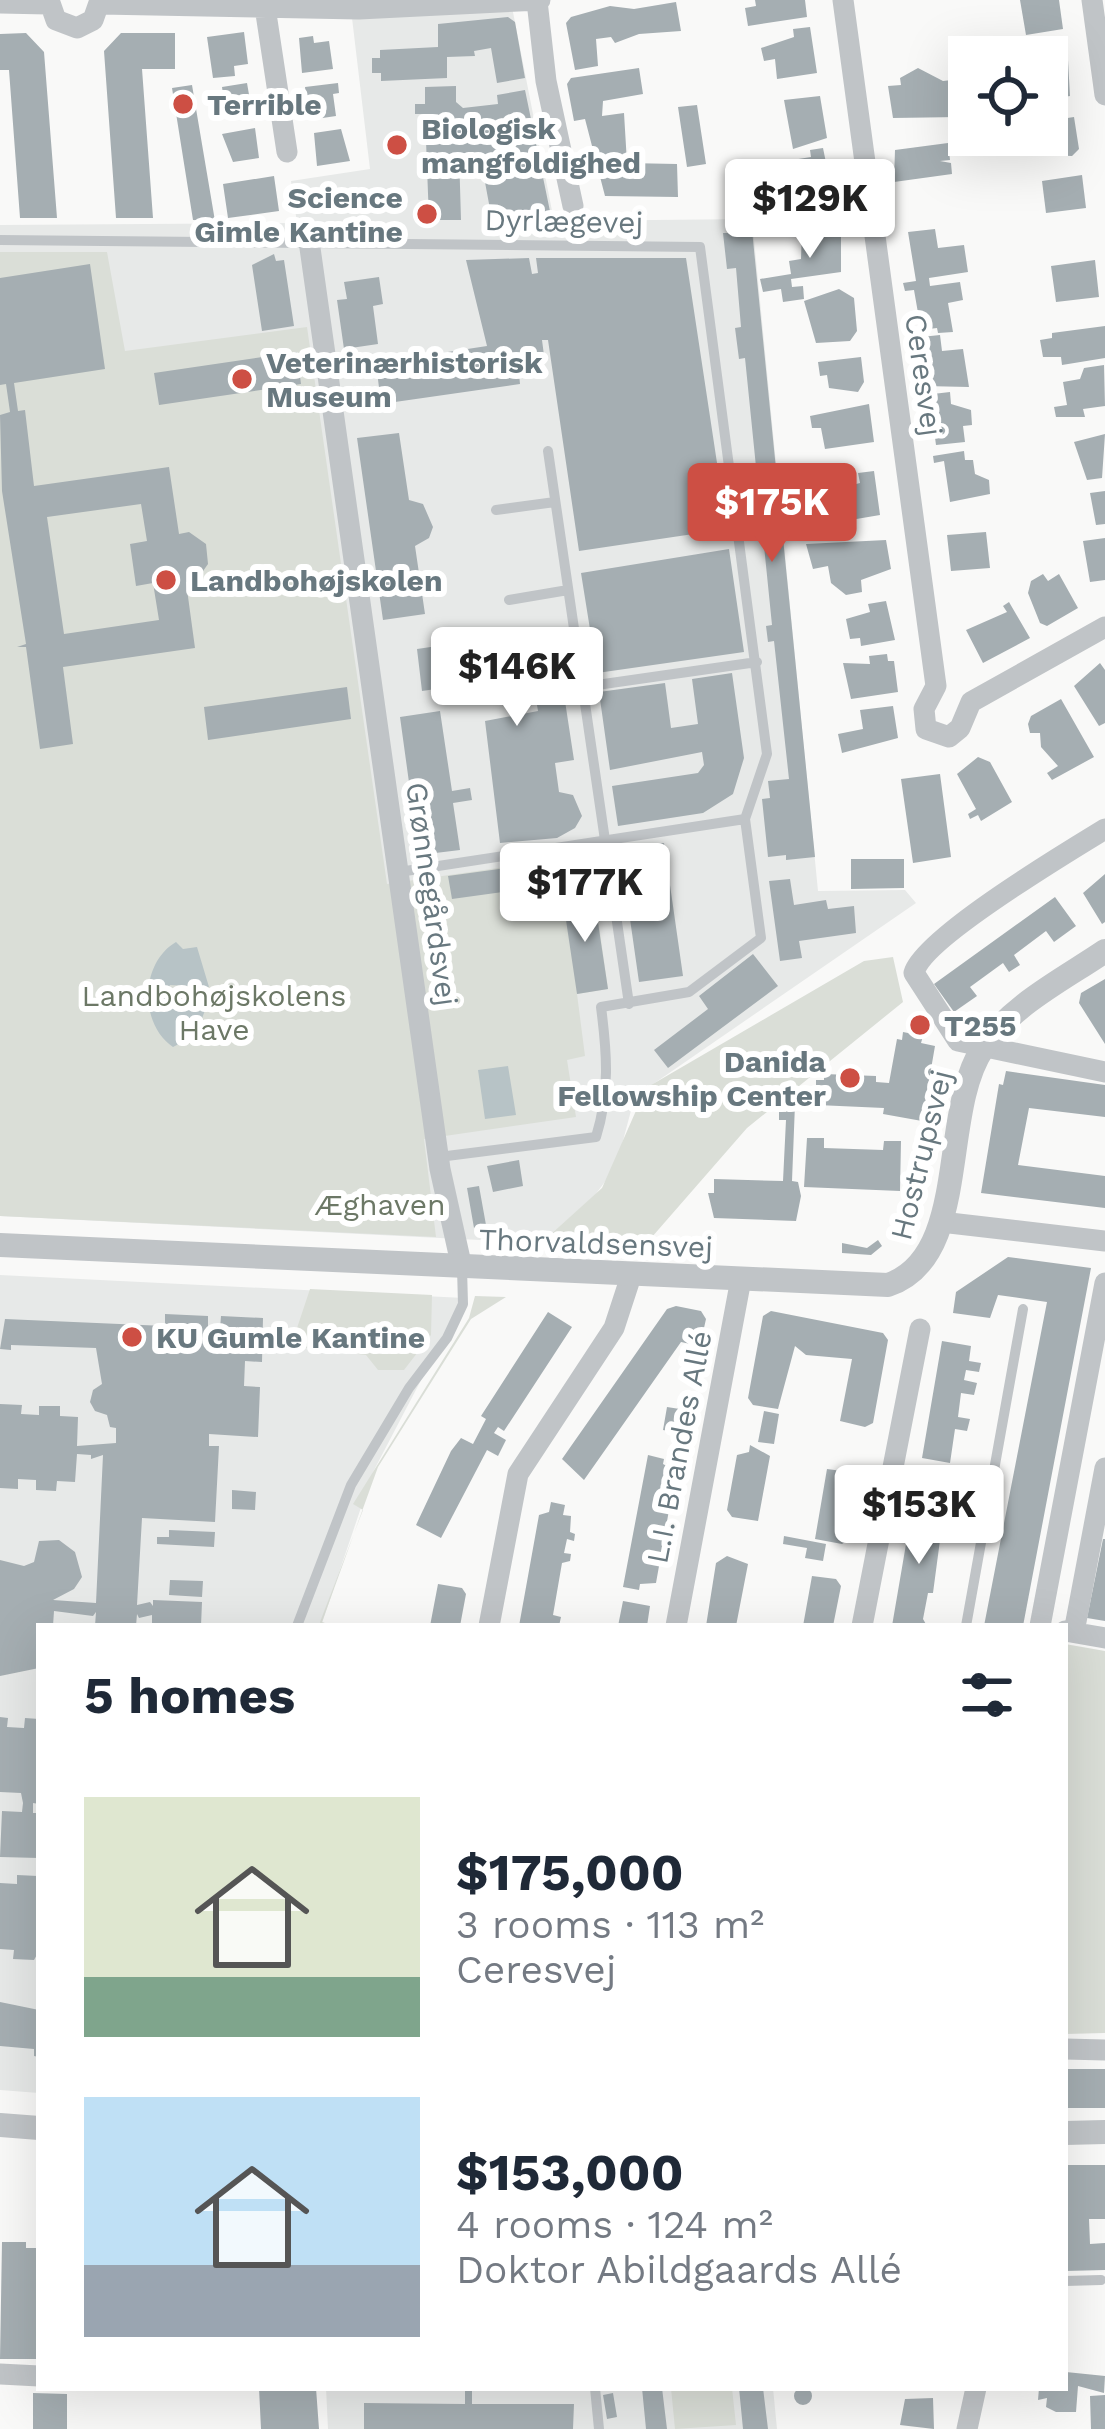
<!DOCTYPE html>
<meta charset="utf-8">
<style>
:root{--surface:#fff;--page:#f6f6f7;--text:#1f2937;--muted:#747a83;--accent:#cd4f44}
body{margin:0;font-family:"Work Sans",sans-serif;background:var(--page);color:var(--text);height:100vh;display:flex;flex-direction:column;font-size:45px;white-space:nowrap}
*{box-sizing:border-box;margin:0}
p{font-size:39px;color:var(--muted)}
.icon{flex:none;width:66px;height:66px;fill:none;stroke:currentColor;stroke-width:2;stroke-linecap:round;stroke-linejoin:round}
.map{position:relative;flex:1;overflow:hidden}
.side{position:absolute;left:36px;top:1623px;width:1032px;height:768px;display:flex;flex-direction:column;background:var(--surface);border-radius:0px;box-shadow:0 12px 48px #0002}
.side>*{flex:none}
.buttons{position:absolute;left:948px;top:36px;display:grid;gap:24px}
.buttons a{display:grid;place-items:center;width:120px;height:120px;border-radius:0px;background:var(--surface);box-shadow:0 12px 48px #0002;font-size:60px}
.price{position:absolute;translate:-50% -102px;padding:0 27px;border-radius:12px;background:#fff;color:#222;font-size:39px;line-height:78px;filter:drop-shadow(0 3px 6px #0008)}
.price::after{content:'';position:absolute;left:50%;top:72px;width:36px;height:27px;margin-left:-18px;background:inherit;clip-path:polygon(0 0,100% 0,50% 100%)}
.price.active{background:var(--accent);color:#fff}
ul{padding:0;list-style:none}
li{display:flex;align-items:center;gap:36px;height:300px;padding:0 48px}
li span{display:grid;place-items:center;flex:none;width:336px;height:240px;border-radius:0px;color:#555}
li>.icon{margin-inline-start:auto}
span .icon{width:144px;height:144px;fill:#fffc;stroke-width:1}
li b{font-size:51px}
h2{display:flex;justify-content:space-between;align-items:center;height:144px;padding:0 48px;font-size:51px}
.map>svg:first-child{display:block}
</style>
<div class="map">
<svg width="1105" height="2429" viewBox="0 0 1105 2429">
<rect width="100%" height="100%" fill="#f9f9f8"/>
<path fill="#e7e9e8" d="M512 7 554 221 752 219 818 891 905 890 916 903 646 1089 633 1103 616 1167 595 1195 541 1243 0 1216V225L297 223 291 181 370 169 352 18Z
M0 1275 464 1298 373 1472 321 1626H39V2093L0 2090Z
M326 2388H773L777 2429H328Z"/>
<path fill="#daded7" d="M0 252H107L125 351 307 327 387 884 589 855 608 989 577 994 585 1056 567 1060 576 1117 424 1139 436 1237 0 1216Z
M893 957 903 1002 747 1128 645 1245 541 1243 602 1188 646 1088 864 961Z
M310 1289 432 1295 431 1335 404 1370H378L366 1355 291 1346Z
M475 1296 506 1297 471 1319 378 1467 322 1622 334 1626H321L320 1622 363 1510 353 1504 469 1318Z
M1065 1644 1105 1651V2033L1065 2034Z
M671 2388H732L736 2425 675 2429Z"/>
<path fill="#b7c3c6" d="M176 942 183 949 197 947 209 987 170 985 166 993 172 1005 208 1002 196 1035 173 1047C139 1024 140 963 176 942Z
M508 1066 516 1115 485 1119 478 1070Z"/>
<path fill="#a5aeb2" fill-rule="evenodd" d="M755 0H805L807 17 748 26 745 8 756 6Z
M1020 0H1059L1063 29 1026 35Z
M676 2 681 31 639 34 615 43 611 37 596 39 598 66 575 70 566 23 571 17 610 6 634 9Z
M508 17 515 22 525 78 497 83 491 48 474 51 475 56 447 57V78L381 81V73H372V58H380V50L438 47V24Z
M810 27 817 73 777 79 775 59 764 61 761 48 794 37 793 29Z
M244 32 248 64 234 66 235 76 213 78 207 37Z
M26 33 44 52 57 218H20L9 70H0V34Z
M121 33H175V69H142L153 218H116L104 51Z
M313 36 314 43 329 41 333 69 302 73 299 38Z
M1068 60 1070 96 1051 99 1047 63Z
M639 68 643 94 603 101 602 116 624 113 627 163 677 164 678 197 605 196 585 119 574 121 567 84 571 78Z
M918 68 943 81 969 78V96L957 98 959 117 893 118 888 86 901 85 900 78Z
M247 83 252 112 226 116 222 87Z
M338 83 339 93 333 94 336 116 309 120 305 87Z
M192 85 215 221 193 220 172 88Z
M456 86V102L463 108 498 104 497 95 525 90 552 221 492 220 482 166H467L466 153H459L461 220H429L425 114H415V104H425V87Z
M820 96 827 138 793 149 784 100Z
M697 105 706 164 687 167 678 107Z
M1060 114 1061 119 1074 117 1079 149 1072 156 1037 155 1034 135H1047L1048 115Z
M255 128 259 158 233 162 222 134Z
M341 129 350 161 317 166 314 133Z
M948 143 950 160 940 161 951 163 952 174 894 182 895 150Z
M823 148 833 197 819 199 820 217 807 220 796 180 788 181 786 161 811 157 810 150Z
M1082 175 1086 208 1046 213 1042 181Z
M274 176 279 211 228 218 223 184Z
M751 220 815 857 786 860V855L768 857 762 799 770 798 768 781 789 779 774 641 768 642 766 626 772 625 745 358 739 359 735 328 741 327 736 268 727 269 723 233H731L730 221Z
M841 225V272L791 279 792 287 803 286 804 299 783 302 781 289 763 292 760 279 791 274 789 261 801 259 802 229Z
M935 229 938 248 964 245 968 272 929 278 930 286 960 282 963 300 948 303 953 332 938 333 937 328 921 330 914 290 905 291 903 283 916 281 908 232Z
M274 254 276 261 284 260 294 326 262 331 252 265Z
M529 258 532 274 538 273 536 258H686L727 529 579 551 548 340H542L545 363 524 370 518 363 520 384 381 404 376 363 487 346 466 260Z
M1095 260 1099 297 1056 302 1051 266Z
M90 264 105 369 14 383 18 411 25 410 34 486 169 467 179 534 189 532 206 544 208 564 196 581 186 582 195 648 63 667 73 744 40 749 26 647H17L26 644 2 491 0 415 10 412 6 384 0 385V278ZM141 504 147 541 130 544 136 586 153 583 159 620 64 634 47 517Z
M379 277 383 304 373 306 378 344 344 349 337 300 347 299 344 282Z
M839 289 854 298 857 331 850 341 816 343 804 301Z
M1105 326V358L1062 365 1061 357H1043L1040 340 1052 338V333Z
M940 335 942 351 963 349 969 387 924 386 921 337Z
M297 352 301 384 159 405 154 373Z
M861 357 864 382 858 392 829 388 827 375 820 376 818 362Z
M1104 365 1105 406 1083 409 1085 417H1056L1054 407 1067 405 1063 382 1080 379 1084 368Z
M950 392 951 404 971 410 972 425 963 426 965 442 936 445 931 408 918 409 916 396Z
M869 404 874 442 825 449 821 428H812L810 416Z
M399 433 409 500 423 504 433 527 429 538 415 546 425 614 383 620 357 438Z
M1105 434 1102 478 1087 480 1074 442Z
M964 451 965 460H973L975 474 989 480 990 494 950 502 944 461 934 463 933 456Z
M874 471 880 515 833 523 829 491 860 483 858 473Z
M1105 491V524L1096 525 1090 493Z
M986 532 990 568 951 571 947 535Z
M1105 538V580L1090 582 1083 541Z
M886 540 891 569 861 580 862 592 846 595 831 583 828 566 813 569 806 544Z
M729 549 744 652 597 673 581 573Z
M1043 574 1048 581 1059 574 1078 608 1047 626 1040 623 1028 593 1031 581Z
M886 601 895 640 861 646 860 638 850 639 846 619 870 612 868 604Z
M1009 602 1030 638 983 663 966 630 1007 612 1003 606Z
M554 629 574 760 555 763 559 792 573 795 582 816 575 828 557 838 500 843 485 721 538 711 532 675 422 691 417 649Z
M887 654 888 661H894L898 692 851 699 843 663 870 664 869 656Z
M1100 663 1105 670V723L1099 726 1074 686Z
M732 673 744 758 733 794 703 813 618 826 612 786 698 773 704 765 702 752 610 770 599 692 665 683 671 728 698 724 692 679Z
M347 687 351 719 208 740 204 707Z
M1061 699 1094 757 1052 780 1047 773 1058 766 1041 747 1040 733H1030L1028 724 1031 716Z
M893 706 898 738 842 753 838 734 863 729 860 710Z
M440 711 452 791 470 788 472 800 453 803 460 850 419 855 400 717Z
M978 757 990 762 1012 802 981 821 978 815 970 819 968 814 976 809 957 774Z
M940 774 951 857 913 863 901 779Z
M664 843 683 976 639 982 620 849Z
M851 859H904V888L851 889Z
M514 867 517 890 452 899 448 876Z
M1105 874V922L1102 924 1083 893Z
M790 879 794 905 826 900 828 909 854 906 856 933 799 941 802 958 780 961 769 881Z
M594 896 608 989 577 994 563 900Z
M1055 897 1076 926 1054 942 1046 931 1014 955 1020 965 1009 972 1003 963 970 987 977 996 954 1012 934 984Z
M753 954 778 986 668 1068 654 1050 708 1009 699 996Z
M1105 979V1044L1079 1003 1081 993Z
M903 1032 923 1036 921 1043 935 1046 922 1121 883 1114 884 1108 795 1104 792 1181 798 1182 801 1196 796 1221 714 1218 708 1193H714V1179L783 1181 786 1120H779V1112H786L790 1099H801V1089L816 1095V1080H824V1074L876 1076V1082L889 1083 897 1039 902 1040Z
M1006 1071 1105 1085V1117L1029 1108 1018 1165 1105 1176V1208L981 1193 999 1084 1003 1085Z
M807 1138H824V1148L883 1150 884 1141H901L900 1191 804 1187Z
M519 1160 523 1186 493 1192 487 1166Z
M479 1186 486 1225 474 1228 467 1188Z
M912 1198 907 1231 894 1239 889 1232 899 1226 904 1199Z
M878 1240 882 1246 871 1255 842 1253V1243L867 1248Z
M1008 1257 1091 1268 1023 1626H984L1047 1302 998 1295 990 1318 953 1313 956 1292Z
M676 1306 701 1311 706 1319 700 1346 681 1342 584 1480 562 1459 667 1309Z
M771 1311 883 1333 888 1340 873 1423 865 1427 840 1421 852 1359 806 1355 795 1346 778 1409 753 1405 748 1398 763 1316Z
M548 1312 572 1327 504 1431 498 1427 494 1433 506 1440 498 1456 487 1450 441 1538 416 1525 451 1451 461 1438 473 1444 486 1419 481 1416Z
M165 1314 208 1316V1328L220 1329 221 1316 263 1318 262 1362 245 1361 244 1386 260 1387 258 1437 209 1434V1446H219L215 1522 142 1518 137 1605 150 1602 153 1606V1600L202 1602 201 1626H152V1615L139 1618 137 1614 136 1626H95L96 1612 93 1616 54 1611 53 1626H39V1668L0 1676V1560L24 1566 34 1562 39 1541 59 1540 75 1552 82 1577 74 1589 53 1600 96 1603 103 1455 91 1459V1455L77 1454 75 1482 57 1481 56 1491 36 1490V1480L18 1479V1489L0 1488V1404L22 1405 21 1414 39 1415V1406H60V1416L78 1417 77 1446 116 1443V1428L110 1427 107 1415 95 1411 90 1402 93 1390 102 1384 96 1348 11 1345V1350L0 1349 5 1319 165 1326Z
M942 1341 971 1346 969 1361 981 1363 979 1372 966 1370 964 1380 977 1383 974 1395 961 1393 958 1417 970 1419 967 1431 955 1429 950 1463 922 1458Z
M667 1407 686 1410 682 1434 663 1430Z
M764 1411 779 1414 774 1444 758 1442Z
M750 1445 770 1456 758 1521 732 1517 727 1510 737 1455 749 1452Z
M648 1455 664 1459 663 1464 676 1471 656 1583 640 1584 639 1590 623 1587Z
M927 1467 948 1471 945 1487 924 1484Z
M827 1469 857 1473 862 1480 851 1538 842 1544 815 1539Z
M947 1498a10 10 0 1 1 20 0a10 10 0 1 1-20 0Z
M232 1490 256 1492 255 1510 232 1509Z
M551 1502 565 1505 563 1515 571 1516 570 1532 575 1534 574 1541 567 1539 564 1553 571 1554 570 1561 562 1563 553 1615 561 1617 559 1626H519L539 1515 549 1512Z
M922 1506 944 1510 933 1593H928L923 1619 927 1626H892L911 1515Z
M169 1530 215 1532 214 1547 157 1544V1537H169Z
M784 1536 826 1544 823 1561 805 1558 807 1548 783 1544Z
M1103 1539H1105V1621L1087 1618Z
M727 1556 748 1564 736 1626H706L716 1563Z
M812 1576 836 1579 841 1586 833 1626H803Z
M170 1580 203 1581 202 1597 169 1595Z
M438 1584 462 1588 466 1594 460 1626H430Z
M623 1601 650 1606 647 1626H618Z
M0 1717 8 1718 7 1727 24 1728 25 1718 39 1719V1804L33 1803V1813H39V1858L0 1857 2 1811 22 1812 23 1803 21 1793 0 1792Z
M17 1875 38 1876 39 1951 34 1960 13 1959 14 1950 0 1949V1883L17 1884Z
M0 2002 39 2010V2057L34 2056V2049L0 2046Z
M1065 2069H1105V2108H1065Z
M1065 2165H1105V2219H1089L1090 2244 1105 2243V2270L1065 2271Z
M2 2242H26V2248H39V2359H0Z
M1066 2372 1105 2376 1104 2393 1078 2386 1076 2412H1056L1046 2407 1047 2398 1038 2400 1039 2388H1065Z
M794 2396a9 9 0 1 1 18 0a9 9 0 1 1-18 0Z
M259 2388H316L319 2429H261Z
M465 2388H472V2404H574L573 2429H364V2403L465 2404Z
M642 2388H662L667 2429H646Z
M739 2388H763L768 2429H743Z
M33 2393 67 2394V2429H33Z
M613 2393 617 2417 607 2419 603 2395Z
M1105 2395V2429H1091L1090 2396Z
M933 2398 934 2429 900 2425 905 2399Z"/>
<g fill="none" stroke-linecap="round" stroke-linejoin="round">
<path stroke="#c0c4c7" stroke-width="10" d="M0 240 700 247 767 754 745 819 761 938 689 992 601 1007C607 1053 610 1092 596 1137L439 1157
M548 451 629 1004
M496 510 555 502
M509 600 568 590
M583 687 757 662
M399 872 745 819
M297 1626 351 1485 409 1388 447 1338 463 1304 462 1268
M966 1626 1023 1309
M1065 2281 1101 2280
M595 2388 599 2429"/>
<path stroke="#c0c4c7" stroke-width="21" d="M49 0 56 20 77 28 93 20 100 0
M843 0 936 686 924 709 926 729 949 737 960 728 971 702 1105 627
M1092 0 1105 95
M537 1 546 81 573 206
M0 3 48 4
M101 4 359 9 540 0
M265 7 287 152
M309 241 440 1169 462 1268
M1105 829C1069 851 922 939 914 973L958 1041 1105 1072
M941 1222 1105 1241
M489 1626 518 1474 614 1328 631 1276
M676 1626 741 1279
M862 1626 920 1329
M1040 1626 1105 1283
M1065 1631 1105 1638
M1074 1632 1105 1468
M1065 2049 1105 2050
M0 2374 39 2376
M967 2429 976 2388"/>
<path stroke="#c0c4c7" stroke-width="24" d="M0 1245 888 1285C971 1257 939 1113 983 1048 1011 1005 1064 979 1105 951
M0 2125 39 2128
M1065 2133 1105 2132"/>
</g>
<g fill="#cd4f44" stroke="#fff" stroke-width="4.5">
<circle cx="183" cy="104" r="12"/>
<circle cx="397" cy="145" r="12"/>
<circle cx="427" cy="214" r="12"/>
<circle cx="242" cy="379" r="12"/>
<circle cx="166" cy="580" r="12"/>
<circle cx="920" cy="1025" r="12"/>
<circle cx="850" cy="1078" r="12"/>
<circle cx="132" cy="1337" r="12"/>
</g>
<g text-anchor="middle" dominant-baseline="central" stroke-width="12" stroke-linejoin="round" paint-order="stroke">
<g font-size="30" font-weight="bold" fill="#68787f" stroke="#fff" text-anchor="start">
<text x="207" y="104">Terrible</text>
<text x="421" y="128">Biologisk<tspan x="421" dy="34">mangfoldighed</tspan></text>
<text x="403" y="197" text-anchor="end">Science<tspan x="403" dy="34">Gimle Kantine</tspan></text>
<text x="266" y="362">Veterinærhistorisk<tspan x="266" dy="34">Museum</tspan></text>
<text x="190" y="580">Landbohøjskolen</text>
<text x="944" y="1025">T255</text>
<text x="826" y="1061" text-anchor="end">Danida<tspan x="826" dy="34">Fellowship Center</tspan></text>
<text x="156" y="1337">KU Gumle Kantine</text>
</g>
<g font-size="30" fill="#68787f" stroke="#fff">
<text transform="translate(564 221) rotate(1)">Dyrlægevej</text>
<text transform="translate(924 375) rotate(82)">Ceresvej</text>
<text transform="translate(432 894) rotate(82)">Grønnegårdsvej</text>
<text transform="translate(921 1155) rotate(-76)">Hostrupsvej</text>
<text transform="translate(596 1243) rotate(2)">Thorvaldsensvej</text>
<text transform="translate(679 1447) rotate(-79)">L.I. Brandes Allé</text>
</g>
<g font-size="30" fill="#6c7866" stroke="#fff">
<text x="214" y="995">Landbohøjskolens<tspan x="214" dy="34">Have</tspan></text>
<text x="380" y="1204">Æghaven</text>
</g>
</g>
</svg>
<div class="buttons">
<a><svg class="icon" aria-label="locate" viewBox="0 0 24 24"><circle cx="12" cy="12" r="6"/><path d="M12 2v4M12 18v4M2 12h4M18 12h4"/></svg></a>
</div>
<b class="price" style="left:810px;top:261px">$129K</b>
<b class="price active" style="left:772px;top:565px">$175K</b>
<b class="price" style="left:517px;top:729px">$146K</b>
<b class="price" style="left:585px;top:945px">$177K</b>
<b class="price" style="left:919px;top:1567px">$153K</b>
<section class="side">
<h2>5 homes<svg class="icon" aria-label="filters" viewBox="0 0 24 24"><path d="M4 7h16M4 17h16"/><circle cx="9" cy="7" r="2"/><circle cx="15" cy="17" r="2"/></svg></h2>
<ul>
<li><span style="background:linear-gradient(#dfe7d0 75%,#7fa58c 0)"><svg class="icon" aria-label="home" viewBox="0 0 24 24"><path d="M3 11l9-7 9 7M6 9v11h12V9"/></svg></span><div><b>$175,000</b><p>3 rooms · 113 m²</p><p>Ceresvej</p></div></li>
<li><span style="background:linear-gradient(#bfe0f5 70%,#9aa5b1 0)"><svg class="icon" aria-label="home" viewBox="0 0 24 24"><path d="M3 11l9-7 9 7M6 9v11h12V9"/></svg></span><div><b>$153,000</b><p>4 rooms · 124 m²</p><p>Doktor Abildgaards Allé</p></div></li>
</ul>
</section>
</div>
